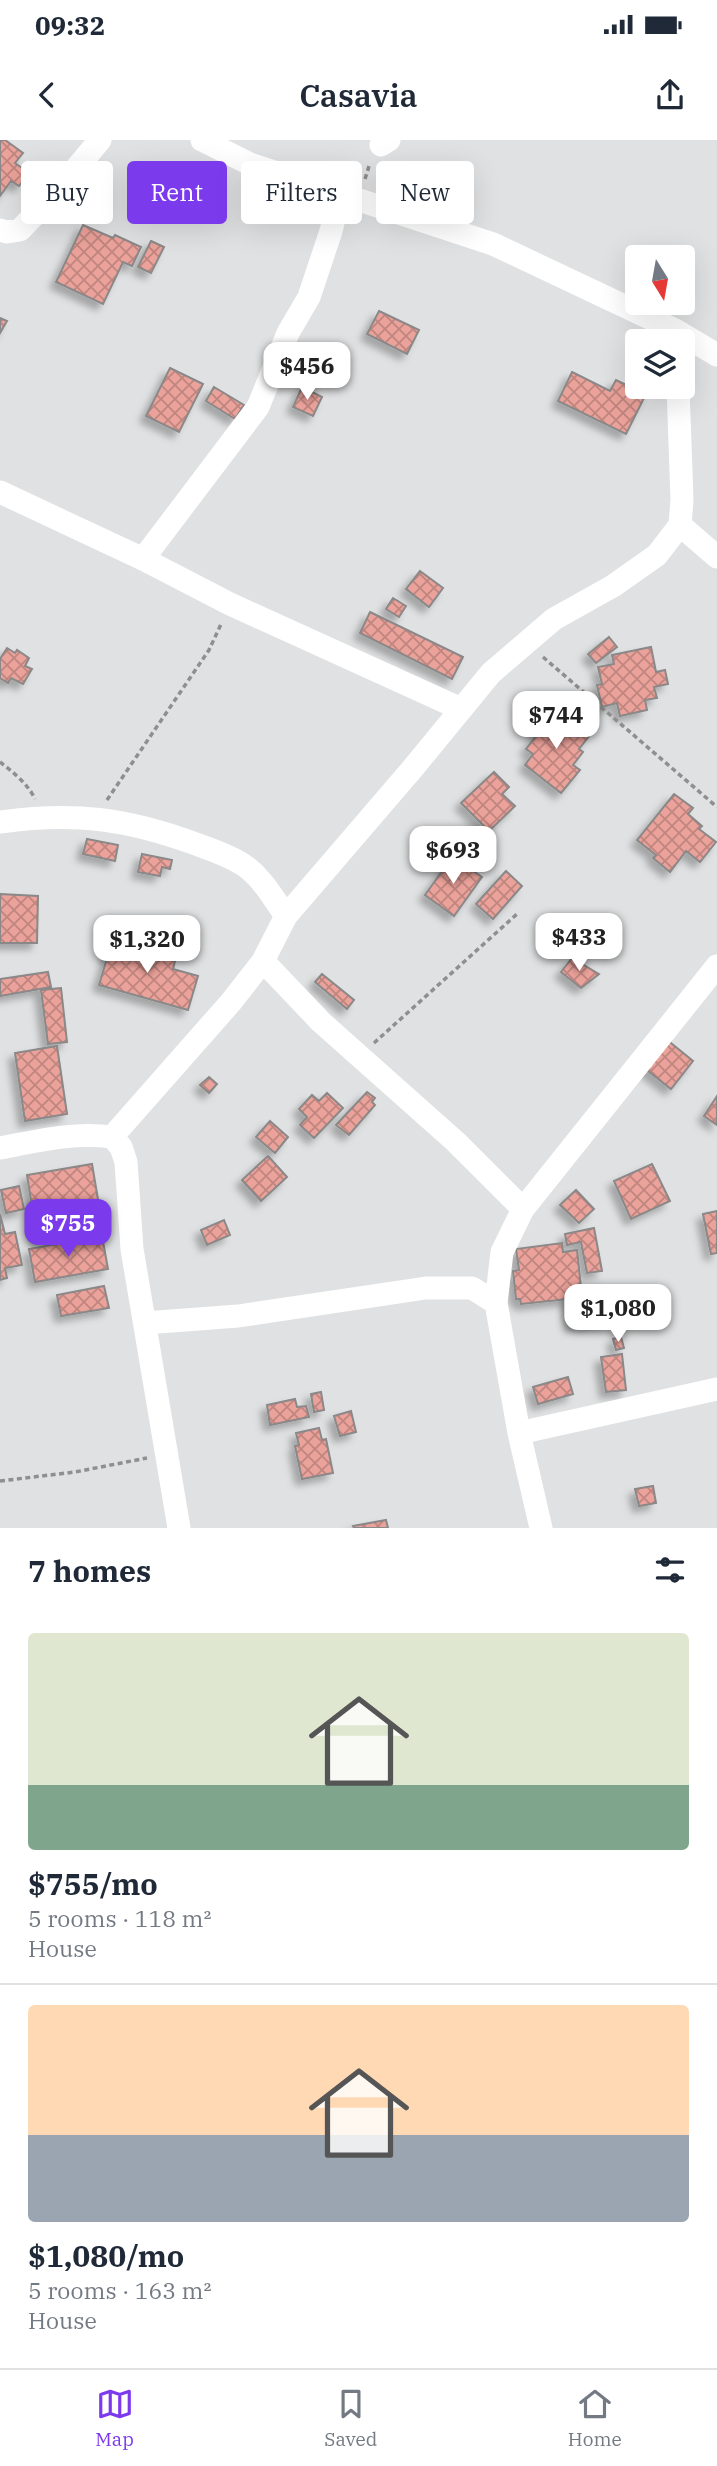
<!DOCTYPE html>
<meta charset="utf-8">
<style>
:root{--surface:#fff;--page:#f2f2f3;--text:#1f2937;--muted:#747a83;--line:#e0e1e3;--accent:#7c3aed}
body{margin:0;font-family:"IBM Plex Serif",serif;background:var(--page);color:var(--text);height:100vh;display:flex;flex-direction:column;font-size:26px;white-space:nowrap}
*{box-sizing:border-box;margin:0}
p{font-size:23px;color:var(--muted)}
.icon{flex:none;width:38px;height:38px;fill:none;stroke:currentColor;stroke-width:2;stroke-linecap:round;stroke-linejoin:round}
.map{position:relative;height:1388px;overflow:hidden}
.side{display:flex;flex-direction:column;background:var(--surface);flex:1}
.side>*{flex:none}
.banner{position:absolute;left:21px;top:21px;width:676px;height:63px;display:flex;gap:14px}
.needle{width:46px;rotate:169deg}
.fabs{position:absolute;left:625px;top:105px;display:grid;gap:14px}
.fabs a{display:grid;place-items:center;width:70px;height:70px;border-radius:7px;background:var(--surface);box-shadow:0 7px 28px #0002;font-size:35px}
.price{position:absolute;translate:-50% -60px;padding:0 16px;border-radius:14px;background:#fff;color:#222;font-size:23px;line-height:46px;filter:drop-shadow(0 2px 4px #0008)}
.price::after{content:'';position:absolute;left:50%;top:42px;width:21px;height:16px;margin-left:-10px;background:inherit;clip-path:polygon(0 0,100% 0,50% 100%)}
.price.on{background:var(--accent);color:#fff}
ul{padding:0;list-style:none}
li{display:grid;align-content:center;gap:14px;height:371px;padding:0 28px}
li+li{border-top:2px solid var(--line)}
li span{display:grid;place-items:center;height:217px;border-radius:7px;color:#555}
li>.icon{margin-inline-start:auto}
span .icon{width:126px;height:126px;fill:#fffc;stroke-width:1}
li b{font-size:30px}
h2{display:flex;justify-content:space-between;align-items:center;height:84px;padding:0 28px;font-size:30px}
.chip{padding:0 24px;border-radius:7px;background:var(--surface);box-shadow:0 7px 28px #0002;font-size:24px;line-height:63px}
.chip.on{background:var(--accent);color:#fff}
.status{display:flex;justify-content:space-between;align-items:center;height:49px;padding:0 35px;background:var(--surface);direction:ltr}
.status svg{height:19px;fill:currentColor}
header{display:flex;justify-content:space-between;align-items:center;height:91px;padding:0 28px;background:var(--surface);font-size:32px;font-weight:600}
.menu{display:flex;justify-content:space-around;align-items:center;height:98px;border-top:2px solid var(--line);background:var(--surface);font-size:19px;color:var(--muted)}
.menu a{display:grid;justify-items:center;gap:4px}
.menu .on{color:var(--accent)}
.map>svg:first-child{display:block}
</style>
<div class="status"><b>09:32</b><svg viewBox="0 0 49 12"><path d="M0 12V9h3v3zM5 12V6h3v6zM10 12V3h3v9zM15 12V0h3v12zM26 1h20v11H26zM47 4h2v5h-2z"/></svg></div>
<header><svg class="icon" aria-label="back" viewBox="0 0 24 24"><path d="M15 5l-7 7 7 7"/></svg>Casavia<svg class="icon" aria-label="share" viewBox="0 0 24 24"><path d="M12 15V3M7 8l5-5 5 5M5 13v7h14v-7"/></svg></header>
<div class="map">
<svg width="717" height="1388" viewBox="0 0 717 1388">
<defs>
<pattern id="building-cross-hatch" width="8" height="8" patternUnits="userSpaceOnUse" patternTransform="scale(1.75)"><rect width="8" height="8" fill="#eba29a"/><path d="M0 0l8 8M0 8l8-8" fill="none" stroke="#bf857f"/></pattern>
<filter id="shadow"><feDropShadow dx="-6" dy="6" stdDeviation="3.5" flood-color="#0004"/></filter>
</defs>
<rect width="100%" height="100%" fill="#e0e1e2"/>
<path fill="url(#building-cross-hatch)" stroke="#8a8888" stroke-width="2" filter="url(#shadow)" d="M0 0H5L23 13 15 23 29 33 19 46 11 41 0 56Z
M83 85 113 98 115 95 141 107 132 126 123 122 103 164 56 142Z
M151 101 164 107 151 133 138 127Z
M379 171 419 190 407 214 367 194Z
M0 178 7 181 0 193Z
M170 228 203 244 179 292 146 276Z
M572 232 610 251 616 240 646 254 626 294 558 261Z
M214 247 244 265 235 279 206 261Z
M302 247 322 257 313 276 293 267Z
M420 431 443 448 429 467 406 449Z
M393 458 406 466 399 477 386 469Z
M370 472 463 517 452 539 360 493Z
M609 497 617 507 596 523 588 514Z
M651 507 656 532 665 530 668 544 654 547 657 558 645 560 647 570 620 576 617 563 602 567 597 545 602 544 598 527 614 524 612 515Z
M7 508 15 513 17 510 29 518 25 526 32 529 23 544 11 538 8 543 0 538V519Z
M546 573 560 584 566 577 590 595 579 609 583 612 573 625 580 630 561 653 525 625 533 614 526 609 539 592 534 588Z
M494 632 509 647 502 654 515 666 489 691 461 663Z
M674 654 693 668 688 674 702 686 699 689 716 702 700 722 686 711 670 732 653 718 656 715 637 700Z
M87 699 118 705 115 721 83 714Z
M142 714 172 720 170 729 162 727 160 736 138 732Z
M452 717 482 737 454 776 425 755Z
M506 731 522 746 493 779 476 764Z
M0 754 38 756 37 803H0Z
M113 798 176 817 173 829 198 836 188 870 99 845Z
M572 818 599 834 581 848 561 832Z
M48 832 51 847 0 856V839Z
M322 834 354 860 347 869 315 842Z
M61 848 67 902 48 904 41 850Z
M666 899 693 921 671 949 643 927Z
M57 906 67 974 25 981 15 913Z
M209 937 217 944 209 953 200 945Z
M367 952 375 958 372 962 375 965 349 995 336 985Z
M327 953 343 968 314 998 300 985 307 977 299 969 312 955 319 961Z
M717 956V985L704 976Z
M270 981 288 997 275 1013 256 997Z
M268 1016 287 1037 261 1061 242 1040Z
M92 1024 103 1089 37 1099 27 1035Z
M652 1024 670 1061 631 1079 614 1041Z
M19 1046 24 1069 6 1073 1 1050Z
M576 1050 594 1069 579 1083 560 1065Z
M717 1071V1113L711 1114 703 1074Z
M0 1074 5 1094 15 1092 22 1125 5 1128 7 1138 0 1140Z
M224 1080 230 1095 207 1105 201 1090Z
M594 1088 602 1131 587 1133 581 1102 567 1105 565 1094Z
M102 1096 108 1129 35 1142 29 1109Z
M562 1103 563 1112 577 1110 581 1147 604 1145 609 1181 571 1186 568 1159 521 1164 520 1159H516L513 1131 519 1130 516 1109Z
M104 1146 109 1168 61 1176 57 1155Z
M621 1197 624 1208 616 1210 613 1199Z
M622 1214 626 1250 606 1252 601 1217Z
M568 1237 573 1254 538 1264 533 1247Z
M321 1252 324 1270 314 1272 311 1254Z
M295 1259 297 1267 306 1266 309 1277 270 1285 267 1265Z
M351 1271 356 1292 340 1296 334 1276Z
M319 1288 322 1300 326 1299 333 1333 302 1339 295 1306 299 1305 296 1293Z
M653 1346 656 1363 639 1366 635 1349Z
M386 1380 388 1388H354L353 1386Z"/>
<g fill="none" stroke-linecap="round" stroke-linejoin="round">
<path stroke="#8f8f90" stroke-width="3.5" stroke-dasharray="5 3.5" stroke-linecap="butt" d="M365 39 370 23
M543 517 717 667
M0 622C13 632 28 644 35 659
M107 660 209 510 222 482
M374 903 517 774
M0 1341 75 1332 147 1318"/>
<path stroke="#fff" stroke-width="23" d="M202 0 250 24 493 104 675 190 717 215
M381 5 389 0
M0 90 7 92 20 90 58 50 100 0
M0 352 143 419 230 464 461 569
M680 385 717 417
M143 419 258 267 288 193 309 157 331 91 340 54
M0 682C74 672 125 678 196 704 212 710 231 716 245 726 263 739 273 758 286 776
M263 821 321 882 456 1002 523 1069
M112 997 231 862 263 821 286 776 413 628 491 533 554 479 613 446 657 415 680 385 682 360 678 247
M0 1008C37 1001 74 992 112 997L121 1007 126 1022 132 1109 179 1388
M145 1183 238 1176 426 1148H472L496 1163
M519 1293 717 1249
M541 1388 519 1293 496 1163 502 1112 523 1069 717 826"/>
</g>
</svg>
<div class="fabs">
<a><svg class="needle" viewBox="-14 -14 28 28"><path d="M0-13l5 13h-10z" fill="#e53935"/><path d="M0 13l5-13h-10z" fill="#747a83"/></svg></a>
<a><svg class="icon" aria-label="layers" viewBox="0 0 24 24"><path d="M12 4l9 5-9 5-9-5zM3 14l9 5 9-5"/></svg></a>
</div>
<b class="price" style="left:307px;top:262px">$456</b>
<b class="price" style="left:556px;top:611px">$744</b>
<b class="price" style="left:453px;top:746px">$693</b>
<b class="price" style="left:579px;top:833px">$433</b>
<b class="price" style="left:147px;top:835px">$1,320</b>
<b class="price on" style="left:68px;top:1119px">$755</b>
<b class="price" style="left:618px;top:1204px">$1,080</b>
<div class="banner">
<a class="chip">Buy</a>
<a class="chip on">Rent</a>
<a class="chip">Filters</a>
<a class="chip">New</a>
</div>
</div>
<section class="side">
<h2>7 homes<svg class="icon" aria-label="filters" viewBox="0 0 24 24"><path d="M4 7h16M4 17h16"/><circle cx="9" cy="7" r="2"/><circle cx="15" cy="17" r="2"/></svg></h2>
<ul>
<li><span style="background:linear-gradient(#dfe7d0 70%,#7fa58c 0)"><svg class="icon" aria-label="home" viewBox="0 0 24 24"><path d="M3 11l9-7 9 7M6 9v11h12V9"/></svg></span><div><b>$755/mo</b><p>5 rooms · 118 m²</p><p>House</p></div></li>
<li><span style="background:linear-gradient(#ffd9b3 60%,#9aa5b1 0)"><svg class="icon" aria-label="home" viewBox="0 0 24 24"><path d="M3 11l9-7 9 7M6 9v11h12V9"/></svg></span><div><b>$1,080/mo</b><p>5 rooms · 163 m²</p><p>House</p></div></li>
</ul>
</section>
<nav class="menu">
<a class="on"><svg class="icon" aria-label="map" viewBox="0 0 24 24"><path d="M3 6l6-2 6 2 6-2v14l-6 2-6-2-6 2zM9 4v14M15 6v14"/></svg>Map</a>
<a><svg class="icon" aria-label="saved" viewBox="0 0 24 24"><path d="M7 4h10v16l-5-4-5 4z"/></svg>Saved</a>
<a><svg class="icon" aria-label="home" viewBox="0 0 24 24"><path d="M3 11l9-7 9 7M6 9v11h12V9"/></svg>Home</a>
</nav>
